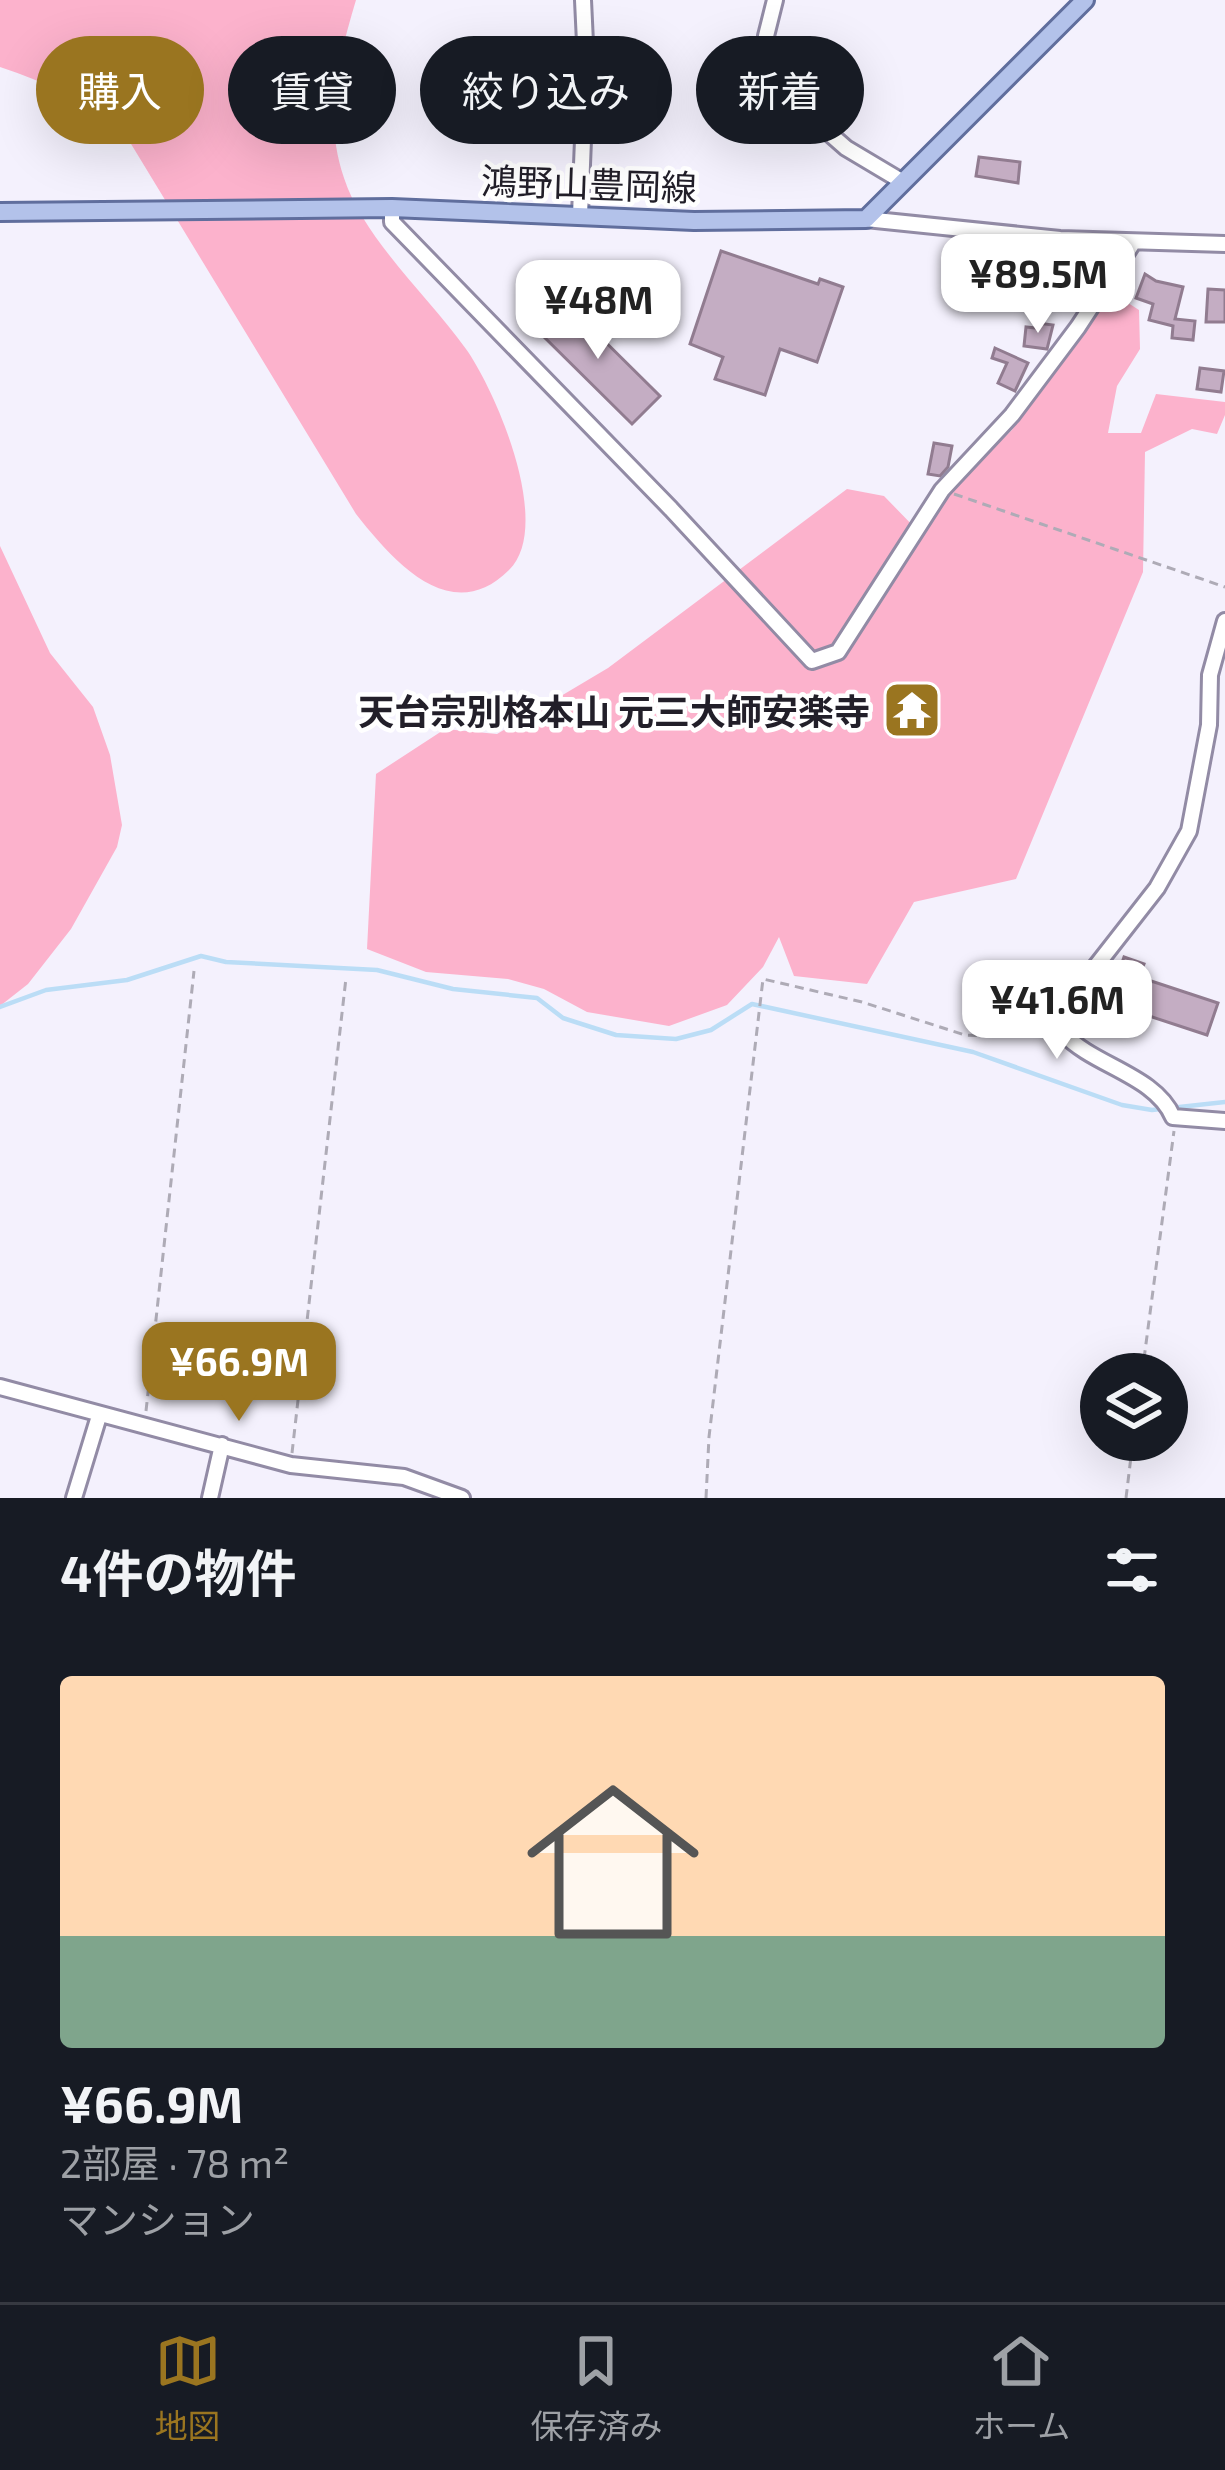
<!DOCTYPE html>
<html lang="ja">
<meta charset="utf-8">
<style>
:root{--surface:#171b24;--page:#20242c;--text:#f1f3f6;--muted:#9ea1a6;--line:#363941;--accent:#9a7520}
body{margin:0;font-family:"Exo 2","Noto Sans JP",sans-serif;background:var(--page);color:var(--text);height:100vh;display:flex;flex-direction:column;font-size:45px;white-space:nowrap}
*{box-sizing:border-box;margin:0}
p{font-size:39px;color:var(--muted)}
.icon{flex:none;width:66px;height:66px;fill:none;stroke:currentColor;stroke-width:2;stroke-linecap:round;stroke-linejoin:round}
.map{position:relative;height:1498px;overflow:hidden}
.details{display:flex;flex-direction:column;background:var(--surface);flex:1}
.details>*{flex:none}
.guide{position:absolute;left:36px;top:36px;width:1155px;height:108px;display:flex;gap:24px}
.tools{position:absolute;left:1080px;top:1353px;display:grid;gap:24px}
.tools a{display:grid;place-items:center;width:108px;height:108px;border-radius:50%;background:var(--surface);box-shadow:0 12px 48px #0002;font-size:60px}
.price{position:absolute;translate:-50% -102px;padding:0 27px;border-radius:24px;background:#fff;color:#222;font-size:39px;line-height:78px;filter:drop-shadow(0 3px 6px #0008)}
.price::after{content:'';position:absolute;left:50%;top:72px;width:36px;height:27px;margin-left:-18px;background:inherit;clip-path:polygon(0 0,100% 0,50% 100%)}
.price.active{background:var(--accent);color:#fff}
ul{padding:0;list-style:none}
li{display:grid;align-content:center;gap:24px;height:636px;padding:0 60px}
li+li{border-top:3px solid var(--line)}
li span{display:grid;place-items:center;height:372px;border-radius:12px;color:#555}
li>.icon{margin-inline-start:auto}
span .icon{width:216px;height:216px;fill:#fffc;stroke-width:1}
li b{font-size:51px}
h2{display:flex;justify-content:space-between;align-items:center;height:144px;padding:0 60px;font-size:51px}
.chip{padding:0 42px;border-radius:54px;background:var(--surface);box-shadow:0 12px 48px #0002;font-size:42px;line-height:108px}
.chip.active{background:var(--accent);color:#fff}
.tabs{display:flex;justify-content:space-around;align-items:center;height:168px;border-top:3px solid var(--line);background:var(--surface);font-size:33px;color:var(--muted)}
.tabs a{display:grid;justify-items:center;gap:6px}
.tabs .active{color:var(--accent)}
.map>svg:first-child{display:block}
</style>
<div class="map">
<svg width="1225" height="1498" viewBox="0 0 1225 1498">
<rect width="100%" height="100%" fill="#f4f1fd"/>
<path fill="#fcb2cc" d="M0 0H356C338 61 323 116 344 178 364 239 429 297 466 349 496 391 554 526 509 570 451 628 393 561 356 514L125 134C88 101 47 83 0 67Z
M1108 290 1139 310 1140 349 1117 386 1108 433H1141L1156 394 1225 402V415L1217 434 1192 429 1145 452 1143 572 1016 879 914 902 867 984 794 976 779 937 763 967 727 1005 669 1026 587 1012 544 989 508 979 426 972 367 949 376 774 445 729 497 734 608 668 847 489 884 496 919 532 970 470 1012 430Z
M0 546 50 653 93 707 110 755 122 825 117 847 71 929 28 984 0 1006Z"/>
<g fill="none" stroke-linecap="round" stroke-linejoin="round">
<path stroke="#bbddf6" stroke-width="4.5" d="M0 1007 46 990 127 980 201 956 226 962 377 970 453 989 537 998 563 1018 616 1035 676 1039 711 1030 752 1004 973 1052 1122 1105 1152 1110 1225 1102"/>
</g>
<path fill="#c4adc3" stroke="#917c90" stroke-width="3" d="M979 157 1020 162 1018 183 976 176Z
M721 251 818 284 820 279 843 287 817 362 780 349 765 395 715 379 723 357 690 344Z
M1091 253 1112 255 1091 287 1074 279Z
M1145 274 1156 281 1183 287 1175 319 1195 321 1193 340 1172 338 1173 326 1149 320 1153 304 1136 298Z
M1208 289 1225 290V322H1206Z
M564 301 660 396 632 424 536 329Z
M1037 323 1053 325 1047 349 1024 346 1026 327 1036 328Z
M995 348 1028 363 1015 391 998 383 1007 363 992 358Z
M1200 368 1224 371 1221 392 1197 389Z
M934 443 952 446 948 467 940 476 928 474Z
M1124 957 1144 964 1139 977 1218 1003 1207 1035 1143 1014 1147 1004 1112 992Z"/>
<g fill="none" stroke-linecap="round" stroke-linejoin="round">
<defs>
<path id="minor" d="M775 0 766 36 772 83 846 148 903 182
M392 208V222L671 509 812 661 838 652 942 490 1012 415 1078 327 1133 243
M580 215 586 64 583 0
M866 219 1060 239 1225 244
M1225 621 1210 675 1209 725 1189 831 1157 888 1064 1007 1063 1033C1093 1066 1155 1075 1173 1117L1225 1121
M0 1387 291 1465 404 1477 462 1498
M74 1498 99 1416
M210 1498 222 1445"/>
<path id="major" d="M0 212 392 208 694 221 866 219 1085 0"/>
</defs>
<use href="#minor" stroke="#928ba5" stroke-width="20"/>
<use href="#major" stroke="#606e9d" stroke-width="22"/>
<path stroke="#aeabb6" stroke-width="3" stroke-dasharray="9 6" stroke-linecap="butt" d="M954 494 1225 587
M1142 1374 1174 1131
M146 1411 194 971
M292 1453 346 978
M706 1498 709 1437 763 979 862 1002 965 1035 988 1036 1023 1021 1051 1002
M1126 1498 1133 1440"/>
<use href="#minor" stroke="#fff" stroke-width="14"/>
<use href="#major" stroke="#b3c2ea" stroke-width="16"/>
</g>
<defs>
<symbol id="temple-square" viewBox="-11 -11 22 22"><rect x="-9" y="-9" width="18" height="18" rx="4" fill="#9a7520" stroke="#fff"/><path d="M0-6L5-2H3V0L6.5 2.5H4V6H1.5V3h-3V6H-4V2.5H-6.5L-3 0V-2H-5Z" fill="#fff"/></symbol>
</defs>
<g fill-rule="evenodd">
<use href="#temple-square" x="879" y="677" width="66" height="66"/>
</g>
<g text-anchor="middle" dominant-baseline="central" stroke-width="9" stroke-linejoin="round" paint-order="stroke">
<g font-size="36" fill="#221f29" stroke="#fff">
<text transform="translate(589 183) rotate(2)">鴻野山豊岡線</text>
</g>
<g font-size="36" font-weight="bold" fill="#221f29" stroke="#fff" text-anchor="end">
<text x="870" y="710">天台宗別格本山 元三大師安楽寺</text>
</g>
</g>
</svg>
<div class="tools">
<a><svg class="icon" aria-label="layers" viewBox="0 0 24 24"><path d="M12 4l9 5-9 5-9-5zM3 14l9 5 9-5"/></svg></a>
</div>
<b class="price" style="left:1038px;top:336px">¥89.5M</b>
<b class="price" style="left:598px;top:362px">¥48M</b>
<b class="price" style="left:1057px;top:1062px">¥41.6M</b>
<b class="price active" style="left:239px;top:1424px">¥66.9M</b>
<div class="guide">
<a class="chip active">購入</a>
<a class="chip">賃貸</a>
<a class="chip">絞り込み</a>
<a class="chip">新着</a>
</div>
</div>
<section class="details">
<h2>4件の物件<svg class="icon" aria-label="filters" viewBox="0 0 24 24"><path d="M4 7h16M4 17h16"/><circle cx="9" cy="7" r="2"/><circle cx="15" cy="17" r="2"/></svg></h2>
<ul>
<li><span style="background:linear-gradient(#ffd9b3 70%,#7fa58c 0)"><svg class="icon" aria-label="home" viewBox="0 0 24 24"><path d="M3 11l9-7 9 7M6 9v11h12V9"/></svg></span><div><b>¥66.9M</b><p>2部屋 · 78 m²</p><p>マンション</p></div></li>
</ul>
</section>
<nav class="tabs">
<a class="active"><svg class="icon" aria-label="map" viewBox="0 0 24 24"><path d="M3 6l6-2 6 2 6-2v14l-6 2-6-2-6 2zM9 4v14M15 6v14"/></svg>地図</a>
<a><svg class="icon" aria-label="saved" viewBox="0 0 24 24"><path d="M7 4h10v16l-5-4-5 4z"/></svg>保存済み</a>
<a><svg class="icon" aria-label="home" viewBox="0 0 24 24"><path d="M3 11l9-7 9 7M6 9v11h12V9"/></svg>ホーム</a>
</nav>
